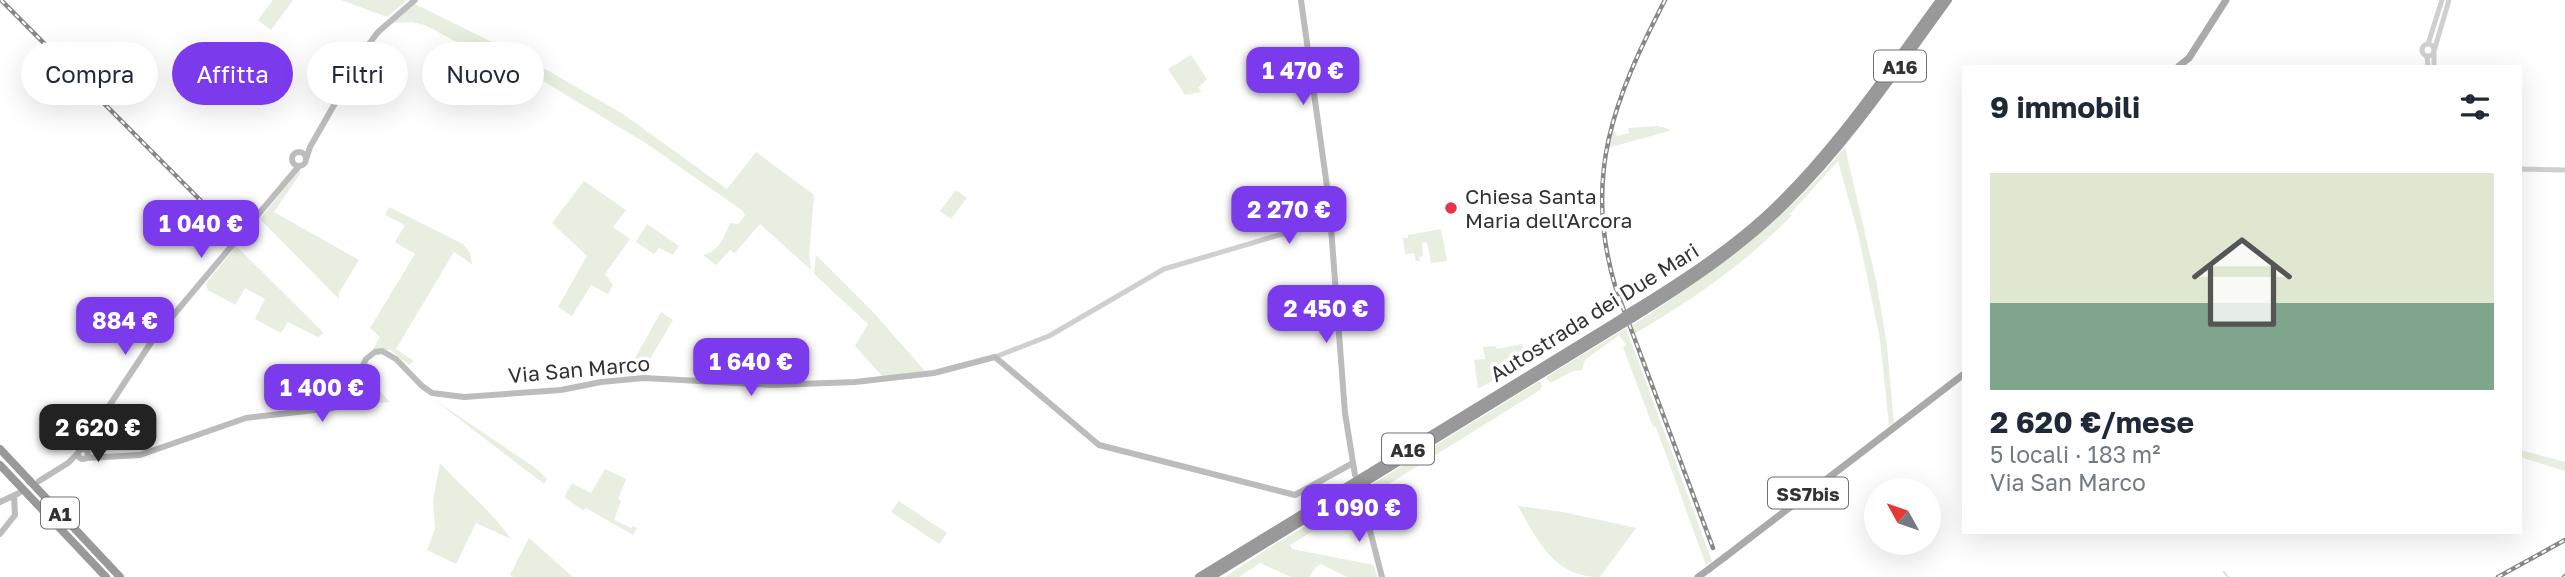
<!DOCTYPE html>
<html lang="it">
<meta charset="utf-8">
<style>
:root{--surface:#fff;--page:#f2f2f3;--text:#1f2937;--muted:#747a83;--accent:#7c3aed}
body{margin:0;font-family:"Golos Text",sans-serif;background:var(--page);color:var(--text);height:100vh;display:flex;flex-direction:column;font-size:26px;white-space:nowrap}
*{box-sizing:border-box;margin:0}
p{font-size:23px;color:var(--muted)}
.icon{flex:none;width:38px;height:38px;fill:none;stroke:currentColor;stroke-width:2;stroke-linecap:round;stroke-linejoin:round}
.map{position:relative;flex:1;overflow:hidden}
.side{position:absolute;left:1962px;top:65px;width:560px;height:469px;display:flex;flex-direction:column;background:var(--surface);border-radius:0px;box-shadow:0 7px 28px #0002}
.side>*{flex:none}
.banner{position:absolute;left:21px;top:42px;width:665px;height:63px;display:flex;gap:14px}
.needle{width:46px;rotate:310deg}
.tools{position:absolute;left:1864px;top:478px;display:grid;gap:14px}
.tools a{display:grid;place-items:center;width:77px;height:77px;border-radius:50%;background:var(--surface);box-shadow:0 7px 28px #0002;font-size:35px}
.price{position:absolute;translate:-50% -60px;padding:0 16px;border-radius:14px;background:var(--accent);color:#fff;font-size:23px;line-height:46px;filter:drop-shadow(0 2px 4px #0008)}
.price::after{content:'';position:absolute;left:50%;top:42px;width:21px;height:16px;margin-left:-10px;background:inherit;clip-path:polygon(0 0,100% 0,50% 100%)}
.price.selected{background:#222;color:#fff}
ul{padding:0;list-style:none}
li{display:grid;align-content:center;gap:14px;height:371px;padding:0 28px}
li span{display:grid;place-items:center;height:217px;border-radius:0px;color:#555}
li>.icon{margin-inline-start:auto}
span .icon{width:126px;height:126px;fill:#fffc;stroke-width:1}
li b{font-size:30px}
h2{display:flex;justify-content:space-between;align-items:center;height:84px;padding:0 28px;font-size:30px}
.pill{padding:0 24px;border-radius:32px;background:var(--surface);box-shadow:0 7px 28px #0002;font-size:24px;line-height:63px}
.pill.selected{background:var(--accent);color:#fff}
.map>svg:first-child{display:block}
</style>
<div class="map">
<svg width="2565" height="577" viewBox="0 0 2565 577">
<rect width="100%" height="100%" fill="#fff"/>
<path fill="#e8eee0" d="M273 0H293L271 30 258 20Z
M341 0H407L387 17Z
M415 4 540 66 623 114 727 189 756 152 814 195 809 255 811 270 760 224 735 253 730 250 716 265 703 255C719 252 724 237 730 223L738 224 745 216 743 211 644 142 533 75 492 55 455 41 425 25 412 22 393 23Z
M1191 55 1207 79 1198 88 1202 92 1185 95 1168 69Z
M1658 126 1672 130 1608 148 1612 127 1617 136 1629 133 1628 128Z
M1845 147 1877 285 1887 346 1894 423 1889 426 1880 339 1858 233 1838 161 1790 214 1792 215C1746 263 1691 301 1634 334L1631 326C1710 275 1785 221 1845 147Z
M300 169V174L274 212 359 260 339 293V299L260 219Z
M584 181 626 210 613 227 630 239 605 274 613 285 608 294 591 285 572 316 558 307 587 256 552 223Z
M956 190 967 198 951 219 940 211Z
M389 207 463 244 470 253 472 264 454 252 396 349 414 361 409 365 390 350 373 349 380 337 370 328 415 254 395 242 405 225 385 215Z
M647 224 679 246 673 255 659 248 654 254 636 242Z
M1441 229 1447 261 1431 263 1427 242 1422 243 1423 256 1419 257 1420 261H1416L1414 253 1405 254 1403 238H1408V235Z
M236 246 324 333 318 337 288 322 281 333 255 319 265 299 245 288 235 305 208 290 206 286 208 281Z
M816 255 874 313 925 371 883 377 855 346 868 324 814 274Z
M661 312 673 320 641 374H626Z
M1626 328 1712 561 1706 565 1656 427H1653L1623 347 1626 345 1619 335 1585 360 1582 370 1573 371 1550 383 1546 377Z
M1522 344 1529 359 1478 389 1474 360 1485 359 1483 347 1495 346 1497 349Z
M363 373 390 402 344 406Z
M1540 381 1542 386 1540 390 1371 495 1363 490Z
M433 399 537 469 547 479 544 484Z
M2520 450 2565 462V471L2520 457Z
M440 463C463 489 491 510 511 539L476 523 456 564 427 550 435 529 433 500Z
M605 469 626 479 618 499 621 501 614 520 631 528 633 526 637 528 633 535 586 508 583 510 564 497 572 483 591 493Z
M1356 496 1355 505 1290 545 1292 549 1374 565 1377 577H1347L1321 564 1316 567 1309 577H1291L1260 563 1239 577H1225L1272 546Z
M899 501 947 533 939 544 891 512Z
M1518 506 1563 512 1636 528 1600 577C1554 577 1538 541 1518 506Z
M529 538 573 577H514L510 575Z"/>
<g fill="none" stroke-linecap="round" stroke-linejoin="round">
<path stroke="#cce3ee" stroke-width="2" d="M2224 572 2228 577"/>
<path stroke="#cfcfcf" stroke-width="5" d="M2422 50a6 6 0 1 1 12 0a6 6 0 1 1-12 0Z
M2428 44 2442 0
M2434 51 2449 0
M2434 53V66
M2427 56 2428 66
M2520 169 2565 170
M995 357 1049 336 1164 269 1286 233 1331 212"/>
<path stroke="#bcbcbc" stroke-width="6" d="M1301 0 1329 201 1345 413 1355 475
M292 159a7 7 0 1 1 14 0a7 7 0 1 1-14 0Z
M306 159 310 147 369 44 378 32 415 0
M78 454a5 5 0 1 1 10 0a5 5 0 1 1-10 0Z
M80 450 154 338 299 166
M86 458 140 455 246 418 333 408 348 395 366 359 375 352 382 351 396 359 422 386 432 393 464 397 561 390 601 382 644 378 773 385 855 382 934 373 995 357 1099 445 1295 495 1353 463
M39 481 68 463 78 453
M1360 492 1382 577
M0 502 19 493
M0 534 15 515 14 496"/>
<path stroke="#aaa" stroke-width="7" d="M2179 66 2189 58 2226 0
M1725 557 1964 374
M1698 577 1709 569"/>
<path stroke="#999" stroke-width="8" d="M1630 312C1677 283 1724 253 1765 216 1833 153 1885 75 1940 0
M1633 318C1687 285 1740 249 1786 204 1848 143 1897 70 1948 0
M0 449 120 577
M0 465 106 577
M1199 577 1617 321
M1211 577 1618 327"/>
<defs>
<path id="rail" d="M1 0 233 233
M1665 0C1614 99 1582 177 1616 289L1713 548
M2498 577 2565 540
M2564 577 2565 576"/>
</defs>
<use href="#rail" stroke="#878787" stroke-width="4.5"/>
<use href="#rail" stroke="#fff" stroke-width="2" stroke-dasharray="5" stroke-linecap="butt"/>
<path stroke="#aaa" stroke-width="7" d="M1709 569 1725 557"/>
<path stroke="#999" stroke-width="8" d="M1617 321 1630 312
M1618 327 1633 318"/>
</g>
<circle fill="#e93349" stroke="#fff" stroke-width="2.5" cx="1451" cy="208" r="7"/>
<g text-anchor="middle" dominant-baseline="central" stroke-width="7" stroke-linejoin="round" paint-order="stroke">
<g fill="#fff" stroke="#707070" stroke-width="2">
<rect x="1874" y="50.5" width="52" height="31" rx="5"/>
<rect x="1382" y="433.5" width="52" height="31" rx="5"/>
<rect x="1768" y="477.5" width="80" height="31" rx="5"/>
<rect x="41" y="497.5" width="38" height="31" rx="5"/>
</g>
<g font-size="19" font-weight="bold" fill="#323232">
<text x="1900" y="66">A16</text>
<text x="1408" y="449">A16</text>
<text x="1808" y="493">SS7bis</text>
<text x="60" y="513">A1</text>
</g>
<g font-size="21" fill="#323232" stroke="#fff" text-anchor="start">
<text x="1465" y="196">Chiesa Santa<tspan x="1465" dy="24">Maria dell'Arcora</tspan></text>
</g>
<g font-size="21" fill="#323232" stroke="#fff">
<text transform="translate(1594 312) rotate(-32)">Autostrada dei Due Mari</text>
<text transform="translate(579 369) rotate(-5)">Via San Marco</text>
</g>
</g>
</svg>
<div class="tools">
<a><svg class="needle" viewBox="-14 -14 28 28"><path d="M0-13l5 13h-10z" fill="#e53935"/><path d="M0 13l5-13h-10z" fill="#747a83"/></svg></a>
</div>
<b class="price" style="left:1303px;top:107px">1 470 €</b>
<b class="price" style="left:1289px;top:246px">2 270 €</b>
<b class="price" style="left:201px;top:260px">1 040 €</b>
<b class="price" style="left:1326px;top:345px">2 450 €</b>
<b class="price" style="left:125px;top:357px">884 €</b>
<b class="price" style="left:751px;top:398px">1 640 €</b>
<b class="price" style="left:322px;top:424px">1 400 €</b>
<b class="price selected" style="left:98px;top:464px">2 620 €</b>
<b class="price" style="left:1359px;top:544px">1 090 €</b>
<div class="banner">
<a class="pill">Compra</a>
<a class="pill selected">Affitta</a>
<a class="pill">Filtri</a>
<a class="pill">Nuovo</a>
</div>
<section class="side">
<h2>9 immobili<svg class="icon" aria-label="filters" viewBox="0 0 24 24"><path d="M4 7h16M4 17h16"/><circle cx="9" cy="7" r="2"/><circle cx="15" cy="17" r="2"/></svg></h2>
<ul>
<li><span style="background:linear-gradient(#dfe7d0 60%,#7fa58c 0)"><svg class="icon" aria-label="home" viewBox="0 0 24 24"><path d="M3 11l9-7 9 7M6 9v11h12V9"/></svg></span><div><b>2 620 €/mese</b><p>5 locali · 183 m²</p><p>Via San Marco</p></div></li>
</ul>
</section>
</div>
